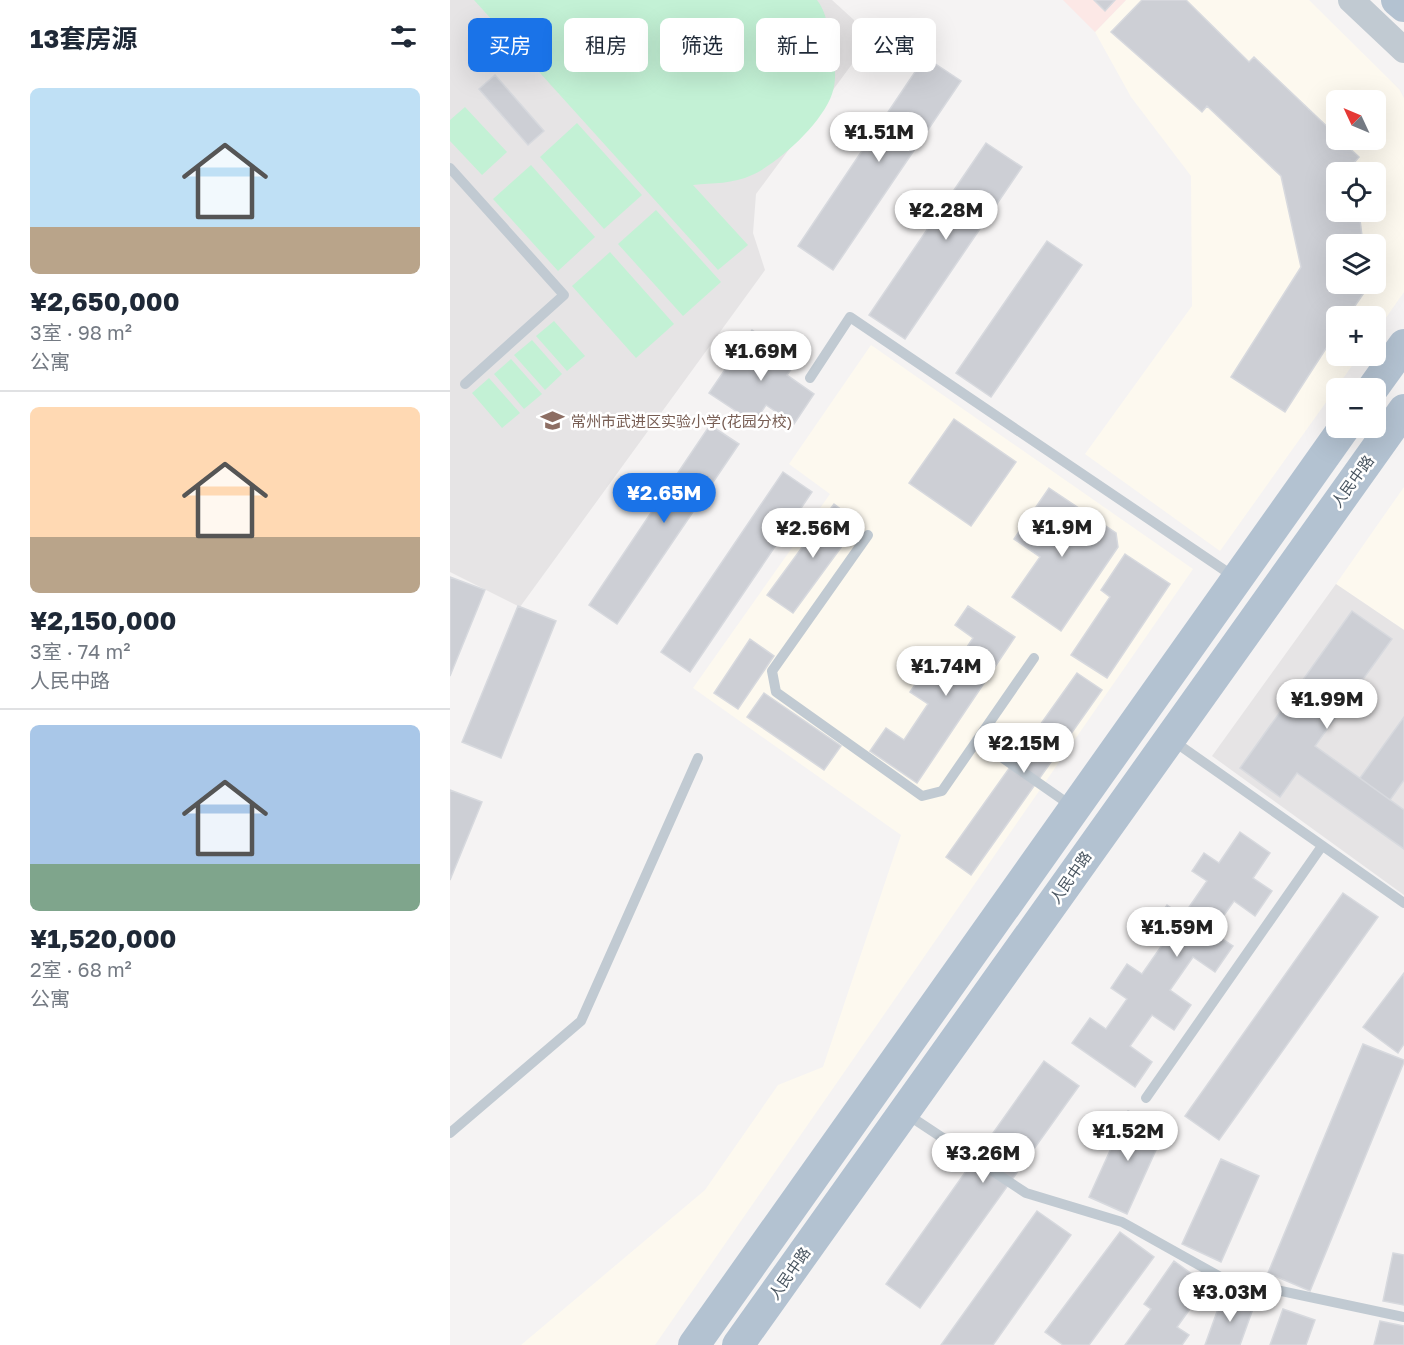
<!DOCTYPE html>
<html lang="zh">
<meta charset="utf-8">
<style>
:root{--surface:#fff;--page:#f2f2f3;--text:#1f2937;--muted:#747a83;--line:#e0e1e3;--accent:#1a73e8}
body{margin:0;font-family:"Golos Text","Noto Sans SC",sans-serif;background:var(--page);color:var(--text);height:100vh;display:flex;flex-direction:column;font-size:22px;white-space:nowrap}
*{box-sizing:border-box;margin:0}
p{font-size:20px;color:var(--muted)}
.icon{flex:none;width:33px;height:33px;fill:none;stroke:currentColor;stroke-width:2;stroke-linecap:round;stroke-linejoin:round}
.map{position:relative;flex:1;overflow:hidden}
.sheet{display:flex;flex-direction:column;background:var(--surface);width:450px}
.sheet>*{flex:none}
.top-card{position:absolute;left:18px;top:18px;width:570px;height:54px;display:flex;gap:12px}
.needle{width:39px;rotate:314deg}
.buttons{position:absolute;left:876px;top:90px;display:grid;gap:12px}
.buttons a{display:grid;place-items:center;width:60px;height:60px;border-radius:9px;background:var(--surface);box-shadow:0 6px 24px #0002;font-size:30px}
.price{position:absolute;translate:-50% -51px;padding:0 14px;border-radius:21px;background:#fff;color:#222;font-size:20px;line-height:39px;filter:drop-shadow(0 2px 3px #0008)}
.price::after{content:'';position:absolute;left:50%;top:36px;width:18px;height:14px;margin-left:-9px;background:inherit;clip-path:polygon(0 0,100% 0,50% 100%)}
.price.selected{background:var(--accent);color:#fff}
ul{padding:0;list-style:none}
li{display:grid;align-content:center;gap:12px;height:318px;padding:0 30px}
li+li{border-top:2px solid var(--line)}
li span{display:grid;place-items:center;height:186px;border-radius:9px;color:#555}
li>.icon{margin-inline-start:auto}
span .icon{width:108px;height:108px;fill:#fffc;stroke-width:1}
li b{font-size:26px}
h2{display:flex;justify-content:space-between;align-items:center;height:72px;padding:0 30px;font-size:26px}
.pill{padding:0 21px;border-radius:9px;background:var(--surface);box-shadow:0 6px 24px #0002;font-size:21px;line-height:54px}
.pill.selected{background:var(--accent);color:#fff}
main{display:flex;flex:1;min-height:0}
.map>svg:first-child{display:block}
</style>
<main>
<section class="sheet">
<h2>13套房源<svg class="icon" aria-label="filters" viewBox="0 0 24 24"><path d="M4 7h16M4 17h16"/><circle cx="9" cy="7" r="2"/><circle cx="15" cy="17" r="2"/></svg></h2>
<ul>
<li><span style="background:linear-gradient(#bfe0f5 75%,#b9a48a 0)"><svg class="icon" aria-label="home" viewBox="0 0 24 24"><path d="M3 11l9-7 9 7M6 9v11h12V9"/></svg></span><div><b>¥2,650,000</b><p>3室 · 98 m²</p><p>公寓</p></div></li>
<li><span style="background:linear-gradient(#ffd9b3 70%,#b9a48a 0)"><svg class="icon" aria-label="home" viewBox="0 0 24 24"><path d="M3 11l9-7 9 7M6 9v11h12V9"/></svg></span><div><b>¥2,150,000</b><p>3室 · 74 m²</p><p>人民中路</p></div></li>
<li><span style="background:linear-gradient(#a9c7e8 75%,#7fa58c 0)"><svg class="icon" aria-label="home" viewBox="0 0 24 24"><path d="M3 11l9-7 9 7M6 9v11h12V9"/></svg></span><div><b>¥1,520,000</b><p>2室 · 68 m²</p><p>公寓</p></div></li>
</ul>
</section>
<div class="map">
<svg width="954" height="1345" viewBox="0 0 954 1345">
<rect width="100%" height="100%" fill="#f5f3f3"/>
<path fill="#fdf9ef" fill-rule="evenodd" d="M676 0H859L949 89 954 98V292L926 332V316H886V356H909L770 551 635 454 742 306 741 176 681 97 645 32ZM886 100H926V140H886ZM886 172H926V212H886ZM886 244H926V284H886Z
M421 345 743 569 205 1345H71L255 1190 328 1085 373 1067 451 835 243 688 380 494 339 464Z
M954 487V630L886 584Z"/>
<path fill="#e6e4e5" d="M0 0H382L404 20 408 56 306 194 303 233 315 270 70 607 0 572Z
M886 584 954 630V895L762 756Z"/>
<path fill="#fce8e6" d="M613 0H676L645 32Z"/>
<path fill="#c3f1d5" d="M24 0H367C376 11 379 30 381 44 384 60 388 77 382 94 372 123 330 162 302 175 283 184 263 183 243 185L298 245 268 270Z
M15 107 57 152 32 175 0 141V120Z
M127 123 192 195 154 229 90 157Z
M81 165 145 237 108 271 43 199Z
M206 210 271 282 233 316 168 244Z
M160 252 224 324 186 358 122 286Z
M104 321 135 356 117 371 86 336Z
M82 340 112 374 95 390 64 355Z
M61 359 92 394 74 409 44 374Z
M39 378 70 413 52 428 22 393Z"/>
<path fill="#cdcfd5" stroke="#d7d9de" stroke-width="1.5" d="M644 0H665L655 11Z
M692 0H736L799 62 804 57 886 135V140H891L909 157 903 164 904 172H886V212H909L913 244H886V284H920L898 316H886V333L835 412 781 377 851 267 831 176 757 106 752 112 661 32Z
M475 57 511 81 383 270 348 246Z
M45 75 94 131 78 145 29 89Z
M536 143 572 167 455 339 419 315Z
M597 241 632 265 541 397 506 373Z
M302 330 347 361 337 375 364 394 344 424 316 405 304 423 259 393Z
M504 419 566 462 521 526 459 483Z
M260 425 289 444 167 624 139 605Z
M333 472 362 492 240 672 211 652Z
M599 488 666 533 668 547 611 631 562 597 590 557 564 539Z
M384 504 409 523 343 613 317 595Z
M675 554 720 584 657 678 621 655 660 597 651 590Z
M0 577 35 590 0 676Z
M68 606 106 621 51 758 12 742Z
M518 606 565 637 467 783 420 751 436 728 454 740 478 704 460 692 479 664 498 676 523 638 505 625Z
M902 611 942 639 865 746 954 810V849L847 773 830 797 790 768Z
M300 639 324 656 288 709 264 693Z
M627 673 652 690 521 875 496 857Z
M314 693 391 746 374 770 297 717Z
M954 717V780L940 800 910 778Z
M0 790 32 802 0 880Z
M790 832 820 853 803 878 822 891 805 916 784 901 762 932 783 946 765 972 743 957 720 990 741 1005 724 1030 702 1015 680 1046 702 1062 685 1087 622 1043 640 1018 656 1029 677 999 661 988 677 964 692 974 715 941 700 930 717 905 733 916 757 881 742 871 754 853 769 863Z
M893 893 928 917 769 1140 735 1116Z
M954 973V1044L948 1053 913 1027Z
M913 1044 954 1060V1062L860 1291 818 1273Z
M594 1061 629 1086 470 1308 436 1284Z
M678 1111 716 1128 677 1214 639 1197Z
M771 1159 809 1176 771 1262 732 1244Z
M587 1211 621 1235 543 1345H491Z
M670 1232 704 1257 639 1345H613L595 1332Z
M943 1253 954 1255V1305L933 1301Z
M724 1261 757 1285 727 1327 739 1335 732 1345H675L701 1309 694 1304Z
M773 1295 804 1306 790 1345H755Z
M833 1309 865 1320 856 1345H820Z
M930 1321 954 1326V1345H924Z"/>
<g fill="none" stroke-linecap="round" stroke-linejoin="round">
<path stroke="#c1cad2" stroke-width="10" d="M0 168 114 295 15 384
M360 378 400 317 786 578
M418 535 322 671 326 692 472 796 492 791 584 658
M527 740 623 807
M722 740 954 903
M696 1098 872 846
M455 1113 576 1193 672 1222 774 1279 954 1317
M0 1133 131 1021 248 758"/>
<path stroke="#c1cad2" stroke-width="26" d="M901 0 954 50"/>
<path stroke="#b3c2d1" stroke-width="32" d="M947 0 954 6
M923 388 954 345
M244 1345 894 428
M288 1345 954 410"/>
</g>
<defs>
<symbol id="school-bare" viewBox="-9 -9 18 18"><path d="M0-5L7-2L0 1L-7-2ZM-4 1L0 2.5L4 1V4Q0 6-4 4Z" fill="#8d6e63" stroke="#fff" stroke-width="2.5" paint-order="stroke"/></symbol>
</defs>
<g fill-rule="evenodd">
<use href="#school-bare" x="86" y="404" width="33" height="33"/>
</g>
<g text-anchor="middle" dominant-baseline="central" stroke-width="5" stroke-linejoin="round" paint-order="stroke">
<g font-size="15" fill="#785e54" stroke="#fff" text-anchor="start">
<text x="121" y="421">常州市武进区实验小学(花园分校)</text>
</g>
<g font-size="15" fill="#4a5661" stroke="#fff">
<text transform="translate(902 481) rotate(-54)">人民中路</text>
<text transform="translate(620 877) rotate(-55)">人民中路</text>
<text transform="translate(339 1273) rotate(-55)">人民中路</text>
</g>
</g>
</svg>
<div class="buttons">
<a><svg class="needle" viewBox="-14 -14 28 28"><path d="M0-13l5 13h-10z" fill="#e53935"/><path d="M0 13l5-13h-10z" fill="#747a83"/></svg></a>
<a><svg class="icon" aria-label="locate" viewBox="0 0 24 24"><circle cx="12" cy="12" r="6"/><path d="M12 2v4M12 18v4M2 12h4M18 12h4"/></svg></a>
<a><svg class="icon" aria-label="layers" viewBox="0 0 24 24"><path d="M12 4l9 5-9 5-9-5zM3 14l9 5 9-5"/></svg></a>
<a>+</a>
<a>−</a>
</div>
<b class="price" style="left:429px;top:163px">¥1.51M</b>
<b class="price" style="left:496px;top:241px">¥2.28M</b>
<b class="price" style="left:311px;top:382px">¥1.69M</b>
<b class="price selected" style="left:214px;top:524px">¥2.65M</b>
<b class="price" style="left:612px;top:558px">¥1.9M</b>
<b class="price" style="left:363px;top:559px">¥2.56M</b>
<b class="price" style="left:496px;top:697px">¥1.74M</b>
<b class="price" style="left:877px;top:730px">¥1.99M</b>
<b class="price" style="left:574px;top:774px">¥2.15M</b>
<b class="price" style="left:727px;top:958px">¥1.59M</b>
<b class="price" style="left:678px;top:1162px">¥1.52M</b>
<b class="price" style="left:533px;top:1184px">¥3.26M</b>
<b class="price" style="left:780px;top:1323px">¥3.03M</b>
<div class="top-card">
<a class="pill selected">买房</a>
<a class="pill">租房</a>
<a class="pill">筛选</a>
<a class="pill">新上</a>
<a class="pill">公寓</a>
</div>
</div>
</main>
